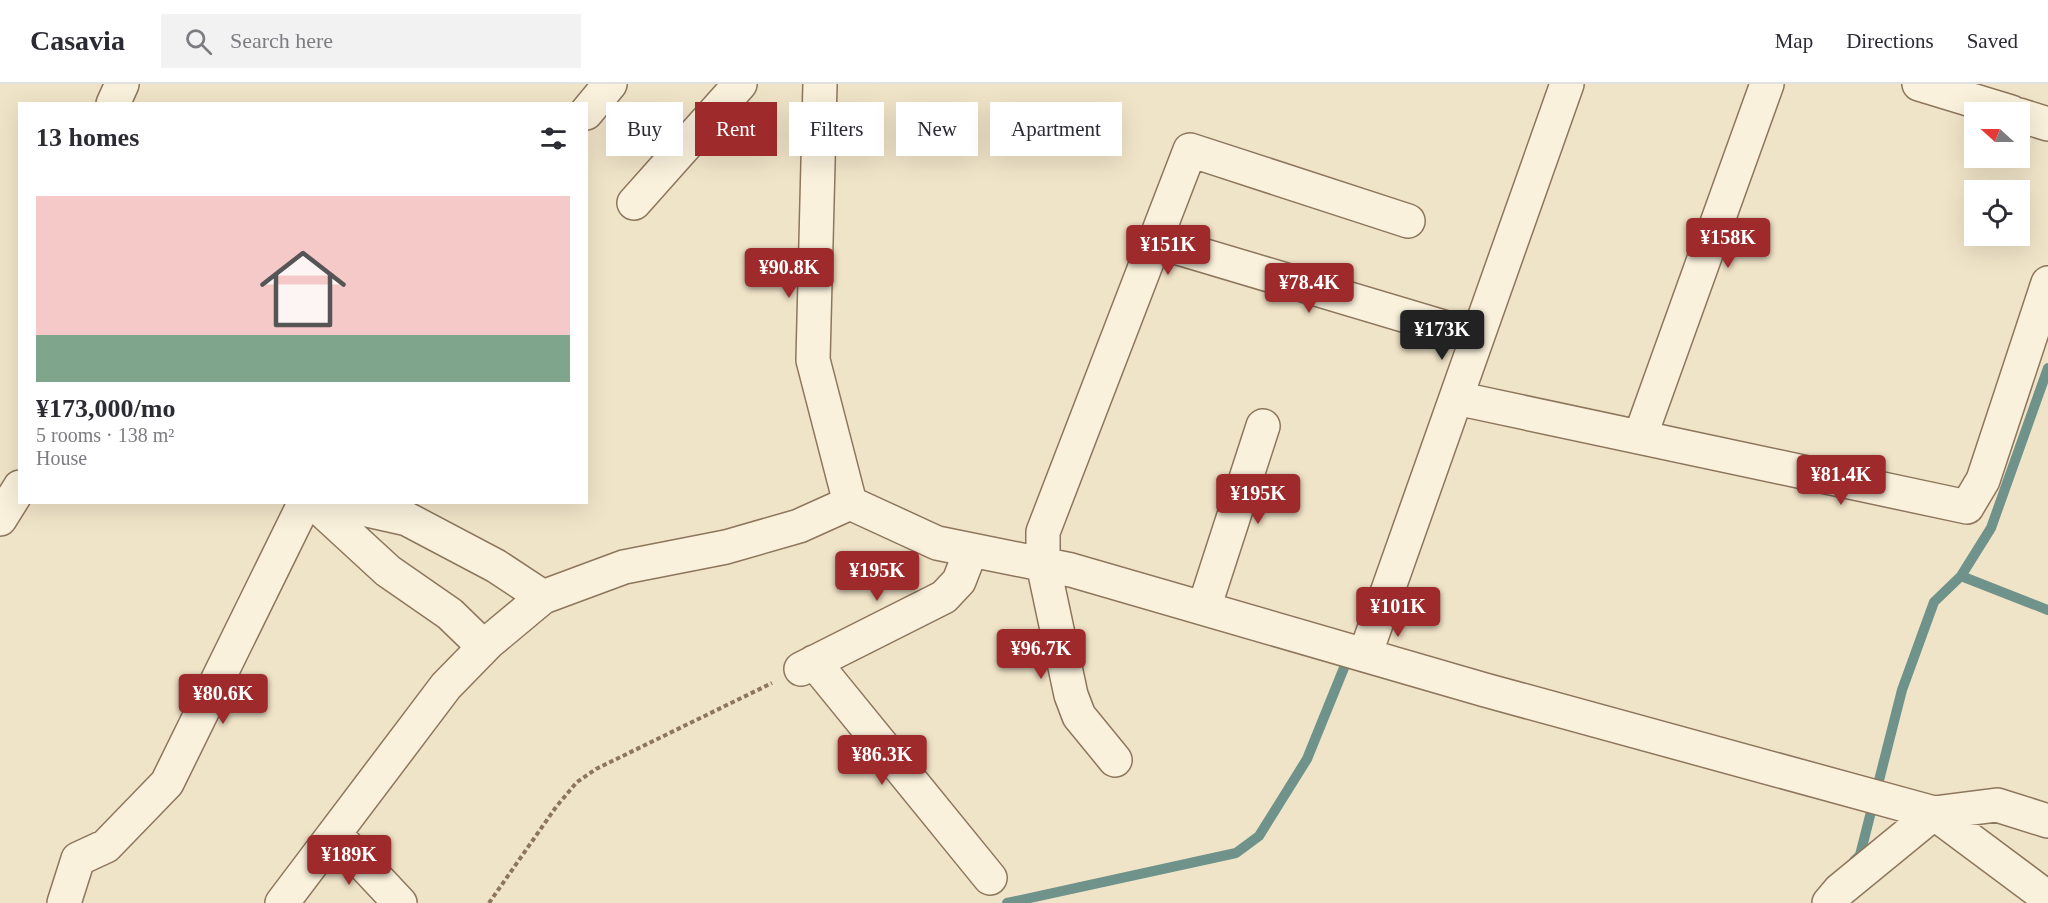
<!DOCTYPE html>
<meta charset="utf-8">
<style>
:root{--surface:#fff;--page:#f2f2f3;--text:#2b2b33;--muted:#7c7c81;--line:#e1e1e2;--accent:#9e2a2b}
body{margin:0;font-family:"Times New Roman",serif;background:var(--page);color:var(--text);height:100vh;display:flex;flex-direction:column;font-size:22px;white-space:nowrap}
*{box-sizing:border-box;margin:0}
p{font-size:20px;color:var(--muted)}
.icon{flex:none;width:33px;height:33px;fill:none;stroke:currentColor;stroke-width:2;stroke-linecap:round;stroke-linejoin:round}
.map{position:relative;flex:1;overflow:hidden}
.panel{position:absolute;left:18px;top:18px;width:570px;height:402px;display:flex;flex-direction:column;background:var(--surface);border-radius:0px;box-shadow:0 6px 24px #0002}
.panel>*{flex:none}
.top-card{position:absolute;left:606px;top:18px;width:570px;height:54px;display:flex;gap:12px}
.needle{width:39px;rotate:291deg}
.controls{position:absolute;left:1964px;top:18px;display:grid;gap:12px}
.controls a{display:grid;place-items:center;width:66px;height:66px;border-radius:0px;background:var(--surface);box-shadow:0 6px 24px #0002;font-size:30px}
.price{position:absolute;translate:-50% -51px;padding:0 14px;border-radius:6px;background:var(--accent);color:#fff;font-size:20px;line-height:39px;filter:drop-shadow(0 2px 3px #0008)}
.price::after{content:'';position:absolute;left:50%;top:36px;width:18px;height:14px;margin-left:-9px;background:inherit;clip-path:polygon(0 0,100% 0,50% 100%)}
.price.selected{background:#222;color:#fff}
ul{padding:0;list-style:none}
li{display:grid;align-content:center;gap:12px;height:318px;padding:0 18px}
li+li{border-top:2px solid var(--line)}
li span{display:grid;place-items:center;height:186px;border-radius:0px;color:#555}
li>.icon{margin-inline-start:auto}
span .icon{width:108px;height:108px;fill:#fffc;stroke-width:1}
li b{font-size:26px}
h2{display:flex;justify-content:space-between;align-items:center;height:72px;padding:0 18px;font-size:26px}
.chip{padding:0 21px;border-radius:0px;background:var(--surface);box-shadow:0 6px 24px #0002;font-size:21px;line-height:54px}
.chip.selected{background:var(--accent);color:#fff}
header{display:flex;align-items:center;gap:36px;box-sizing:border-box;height:84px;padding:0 30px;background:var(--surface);border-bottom:2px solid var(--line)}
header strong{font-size:28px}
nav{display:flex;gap:33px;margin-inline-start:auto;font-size:21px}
.search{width:420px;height:54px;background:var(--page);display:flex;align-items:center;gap:15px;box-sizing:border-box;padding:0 21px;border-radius:0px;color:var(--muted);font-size:22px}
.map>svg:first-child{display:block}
</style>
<header>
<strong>Casavia</strong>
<div class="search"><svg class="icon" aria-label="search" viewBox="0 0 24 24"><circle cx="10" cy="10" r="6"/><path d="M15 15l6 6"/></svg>Search here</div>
<nav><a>Map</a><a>Directions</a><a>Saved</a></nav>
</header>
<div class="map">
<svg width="2048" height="819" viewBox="0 0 2048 819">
<rect width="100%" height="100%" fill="#f0e4c8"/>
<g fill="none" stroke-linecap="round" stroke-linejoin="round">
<path stroke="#6f938a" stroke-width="10" d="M1961 492 2048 526
M1854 777 1860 771 1902 606 1934 518 1961 492 1991 444 2048 284
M1007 819 1236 769 1259 752 1307 675 1350 569"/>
<defs>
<path id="minor" d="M820 0 813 276 850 419
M1919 0 2011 28
M113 20 122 0
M586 29 610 0
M2019 31 2048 40
M634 119 740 0
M1155 157 1477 253
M1456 314 1967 423 1983 396 2048 199
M1640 353 1767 0
M313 418 388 487 450 530 484 563
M331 418 407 435 496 482 543 513 624 483 726 463 799 442 850 419 937 459 1071 486 1485 606 1934 729 2048 814
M0 435 20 403
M1204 524 1263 342
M1365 571 1567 0
M814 578 990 794
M801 585 944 513 959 497 971 466
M1115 676 1079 632 1071 611 1043 480V448L1190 66 1408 137
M335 750 400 819
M64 819 78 775 106 762 167 699 305 418
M282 819 446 602 489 558 543 513
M1829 819 1840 806 1934 729 1997 721 2048 737"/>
</defs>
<use href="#minor" stroke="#8d765c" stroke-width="36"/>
<path stroke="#8d765c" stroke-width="4" stroke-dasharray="4.5 3" stroke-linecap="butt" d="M489 819 556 723 577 698 596 685 772 599"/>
<use href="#minor" stroke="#faf1dc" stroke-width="33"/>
</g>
</svg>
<div class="controls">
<a><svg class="needle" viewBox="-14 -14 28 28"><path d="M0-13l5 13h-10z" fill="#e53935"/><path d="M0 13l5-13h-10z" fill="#7c7c81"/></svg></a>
<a><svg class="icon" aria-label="locate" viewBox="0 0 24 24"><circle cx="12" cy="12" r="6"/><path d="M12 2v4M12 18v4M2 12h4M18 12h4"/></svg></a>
</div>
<b class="price" style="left:1728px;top:185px">¥158K</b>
<b class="price" style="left:1168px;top:192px">¥151K</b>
<b class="price" style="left:789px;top:215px">¥90.8K</b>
<b class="price" style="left:1309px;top:230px">¥78.4K</b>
<b class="price selected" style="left:1442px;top:277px">¥173K</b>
<b class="price" style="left:1841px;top:422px">¥81.4K</b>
<b class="price" style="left:1258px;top:441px">¥195K</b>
<b class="price" style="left:877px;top:518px">¥195K</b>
<b class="price" style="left:1398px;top:554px">¥101K</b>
<b class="price" style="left:1041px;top:596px">¥96.7K</b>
<b class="price" style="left:223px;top:641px">¥80.6K</b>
<b class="price" style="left:882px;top:702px">¥86.3K</b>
<b class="price" style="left:349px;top:802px">¥189K</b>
<div class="top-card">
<a class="chip">Buy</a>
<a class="chip selected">Rent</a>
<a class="chip">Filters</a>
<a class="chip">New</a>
<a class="chip">Apartment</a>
</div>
<section class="panel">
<h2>13 homes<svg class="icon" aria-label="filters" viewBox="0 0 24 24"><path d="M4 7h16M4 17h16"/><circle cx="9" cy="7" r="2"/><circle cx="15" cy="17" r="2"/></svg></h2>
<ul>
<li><span style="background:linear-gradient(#f6c9c9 75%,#7fa58c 0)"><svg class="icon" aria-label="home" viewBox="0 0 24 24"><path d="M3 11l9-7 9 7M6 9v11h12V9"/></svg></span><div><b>¥173,000/mo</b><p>5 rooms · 138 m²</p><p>House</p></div></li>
</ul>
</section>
</div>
